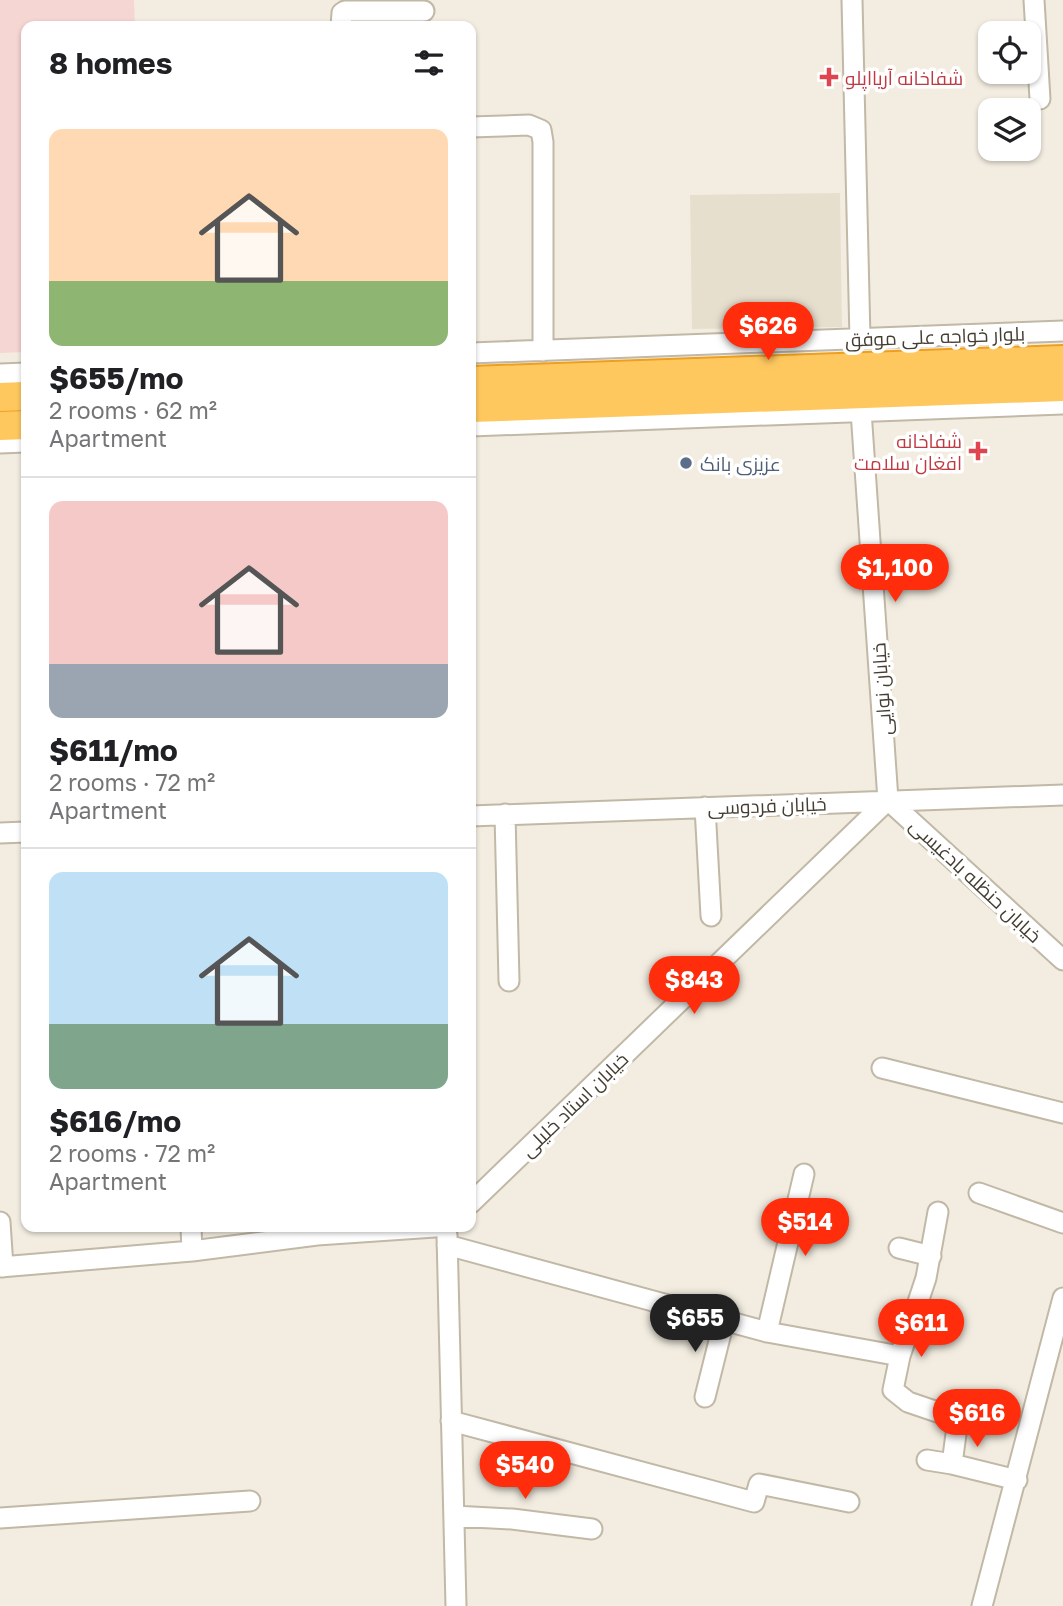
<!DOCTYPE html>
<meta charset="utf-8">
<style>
:root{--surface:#fff;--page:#f6f6f6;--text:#202124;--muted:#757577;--line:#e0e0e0;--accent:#ff2d0b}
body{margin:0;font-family:"Golos Text",Cairo,sans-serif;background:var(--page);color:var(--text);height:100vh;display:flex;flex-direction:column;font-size:26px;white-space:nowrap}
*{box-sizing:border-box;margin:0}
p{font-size:23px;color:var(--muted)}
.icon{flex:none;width:38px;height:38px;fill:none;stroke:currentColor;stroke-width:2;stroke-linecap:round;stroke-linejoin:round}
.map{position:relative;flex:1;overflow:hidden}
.sheet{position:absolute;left:21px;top:21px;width:455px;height:1211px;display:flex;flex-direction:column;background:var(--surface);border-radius:14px;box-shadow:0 2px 5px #0004}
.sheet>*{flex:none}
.tools{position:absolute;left:978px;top:21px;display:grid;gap:14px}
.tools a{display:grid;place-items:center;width:63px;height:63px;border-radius:14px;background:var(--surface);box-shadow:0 2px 5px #0004;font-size:35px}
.price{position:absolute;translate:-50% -60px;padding:0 16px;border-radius:24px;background:var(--accent);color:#fff;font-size:23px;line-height:46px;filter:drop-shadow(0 2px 4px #0008)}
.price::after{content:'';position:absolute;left:50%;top:42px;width:21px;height:16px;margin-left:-10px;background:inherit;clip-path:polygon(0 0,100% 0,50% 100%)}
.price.on{background:#222;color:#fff}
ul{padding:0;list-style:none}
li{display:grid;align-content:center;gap:14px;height:371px;padding:0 28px}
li+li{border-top:2px solid var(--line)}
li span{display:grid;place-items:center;height:217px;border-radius:14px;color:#555}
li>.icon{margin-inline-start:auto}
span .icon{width:126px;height:126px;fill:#fffc;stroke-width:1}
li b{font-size:30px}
h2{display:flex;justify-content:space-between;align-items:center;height:84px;padding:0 28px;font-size:30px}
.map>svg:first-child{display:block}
</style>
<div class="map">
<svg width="1063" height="1606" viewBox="0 0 1063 1606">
<rect width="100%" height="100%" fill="#f3ede1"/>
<path fill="#e7dfce" d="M840 193 842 327 692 329 690 195Z"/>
<path fill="#f6d6d2" d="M0 0H134L135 26H26V352L0 353Z"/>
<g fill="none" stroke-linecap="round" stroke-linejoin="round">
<defs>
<path id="minor" d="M852 0 860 339
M1034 0 1040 99
M341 26 342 13 345 11H424
M471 127 529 125 541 130 543 142V351
M471 353 1063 331
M0 374 26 373
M861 411 888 800
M471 426 1063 404
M0 443 26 442
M888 800 1063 960
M705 807 711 916
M505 814 509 981
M471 816 1063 795
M0 833 26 832
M882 1068 1063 1113
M979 1193 1063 1223
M471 1203 888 800
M938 1212 926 1278 900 1356 893 1390 908 1402 958 1419 952 1464
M0 1222 3 1267
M191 1227 192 1251
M447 1235 456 1606
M447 1245 767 1332 900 1356
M899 1248 931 1256
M0 1267 192 1251 317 1235 435 1227
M767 1332 804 1174
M705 1397 724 1321
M451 1421 754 1502 759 1484 849 1502
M927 1460 952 1464 1017 1480
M454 1516 512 1519 592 1529
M0 1518 250 1501
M982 1606 1063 1298"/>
<path id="highway" d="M471 381 1063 360
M0 397 26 396
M471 408 1063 387
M0 426 26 425"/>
</defs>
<use href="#minor" stroke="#c1b8a6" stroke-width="23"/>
<use href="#highway" stroke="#ee9f1f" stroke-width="32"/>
<use href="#minor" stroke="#fff" stroke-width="19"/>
<use href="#highway" stroke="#ffc85f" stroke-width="28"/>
</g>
<g fill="#e0444e" stroke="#fff" stroke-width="2.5">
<path d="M825.5 66.5h7v7h7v7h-7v7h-7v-7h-7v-7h7z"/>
<path d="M974.5 440.5h7v7h7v7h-7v7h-7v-7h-7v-7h7z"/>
</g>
<circle fill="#5c6f8a" stroke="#fff" stroke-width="2.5" cx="686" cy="463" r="7"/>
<g text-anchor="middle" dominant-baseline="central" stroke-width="7" stroke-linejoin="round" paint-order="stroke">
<g font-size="19" fill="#be3a42" stroke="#fff" text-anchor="start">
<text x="845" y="77">شفاخانه آریااپلو</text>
<text x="962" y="440" text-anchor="end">شفاخانه<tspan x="962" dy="22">افغان سلامت</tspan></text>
</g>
<g font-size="19" fill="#443d31" stroke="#fff">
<text transform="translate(935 336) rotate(-2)">بلوار خواجه علی موفق</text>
<text transform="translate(881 689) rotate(-94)">خیابان نوایی</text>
<text transform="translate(767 805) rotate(-2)">خیابان فردوسی</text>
<text transform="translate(976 880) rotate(43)">خیابان حنظله بادغیسی</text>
<text transform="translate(574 1104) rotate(-44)">خیابان استاد خلیلی</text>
</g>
<g font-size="19" fill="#4e5e75" stroke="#fff" text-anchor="start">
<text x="700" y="463">عزیزی بانک</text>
</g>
</g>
</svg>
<div class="tools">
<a><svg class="icon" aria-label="locate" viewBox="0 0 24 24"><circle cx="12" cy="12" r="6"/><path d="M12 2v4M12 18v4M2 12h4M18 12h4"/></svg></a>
<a><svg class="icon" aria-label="layers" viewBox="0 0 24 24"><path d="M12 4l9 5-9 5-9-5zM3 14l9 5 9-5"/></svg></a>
</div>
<b class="price" style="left:768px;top:362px">$626</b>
<b class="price" style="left:895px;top:604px">$1,100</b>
<b class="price" style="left:694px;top:1016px">$843</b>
<b class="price" style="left:805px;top:1258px">$514</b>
<b class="price on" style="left:695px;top:1354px">$655</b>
<b class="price" style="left:921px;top:1359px">$611</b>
<b class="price" style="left:977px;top:1449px">$616</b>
<b class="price" style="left:525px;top:1501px">$540</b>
<section class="sheet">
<h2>8 homes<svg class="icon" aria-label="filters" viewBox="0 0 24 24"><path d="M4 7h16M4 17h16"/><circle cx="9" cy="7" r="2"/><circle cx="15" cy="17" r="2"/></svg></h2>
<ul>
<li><span style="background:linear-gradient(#ffd9b3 70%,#8fb573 0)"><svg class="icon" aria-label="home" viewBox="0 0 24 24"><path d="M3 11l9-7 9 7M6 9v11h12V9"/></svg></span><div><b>$655/mo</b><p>2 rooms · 62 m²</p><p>Apartment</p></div></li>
<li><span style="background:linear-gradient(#f6c9c9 75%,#9aa5b1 0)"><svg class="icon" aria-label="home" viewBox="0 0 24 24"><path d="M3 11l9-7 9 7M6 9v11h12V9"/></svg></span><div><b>$611/mo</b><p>2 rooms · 72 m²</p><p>Apartment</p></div></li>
<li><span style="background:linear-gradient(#bfe0f5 70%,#7fa58c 0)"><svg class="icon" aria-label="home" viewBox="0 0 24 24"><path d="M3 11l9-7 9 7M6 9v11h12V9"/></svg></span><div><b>$616/mo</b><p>2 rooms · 72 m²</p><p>Apartment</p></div></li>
</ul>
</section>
</div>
